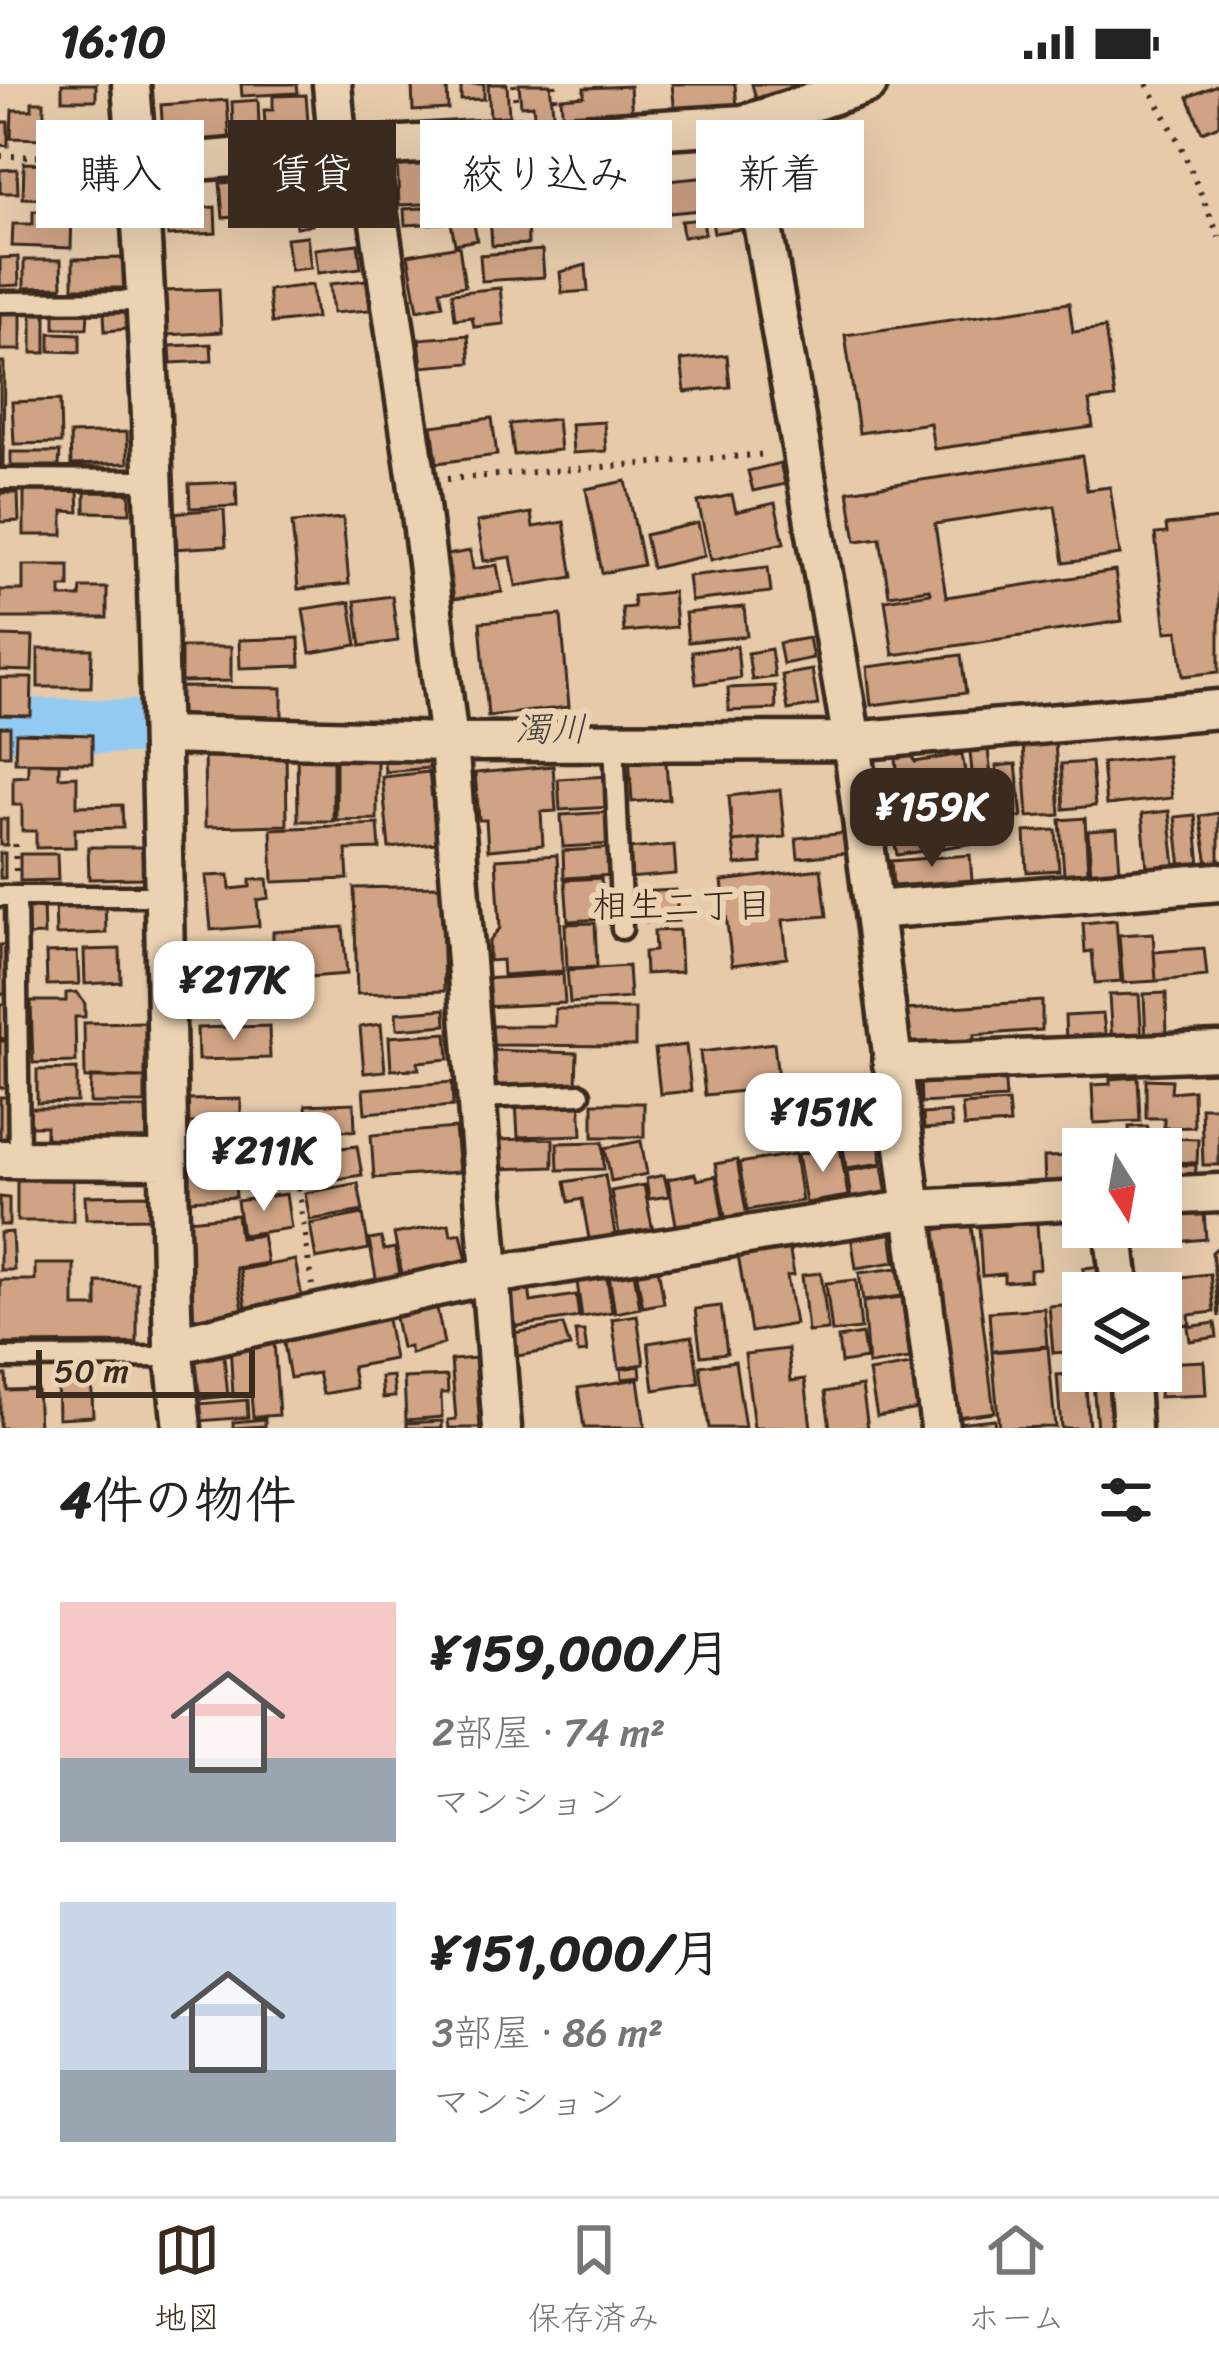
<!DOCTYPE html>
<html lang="ja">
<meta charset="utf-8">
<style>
:root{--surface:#fff;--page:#f6f6f6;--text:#222;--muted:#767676;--line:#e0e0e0;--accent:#3b2a1e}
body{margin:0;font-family:Sriracha,"Klee One",sans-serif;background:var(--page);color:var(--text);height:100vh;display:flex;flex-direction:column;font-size:45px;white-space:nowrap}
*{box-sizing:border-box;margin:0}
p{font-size:39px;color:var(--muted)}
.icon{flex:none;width:66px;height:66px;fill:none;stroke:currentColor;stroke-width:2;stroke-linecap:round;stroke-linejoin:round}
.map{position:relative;height:1344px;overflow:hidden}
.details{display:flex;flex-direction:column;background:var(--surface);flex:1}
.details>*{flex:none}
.hud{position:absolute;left:36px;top:36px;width:1149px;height:108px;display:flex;gap:24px}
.needle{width:78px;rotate:169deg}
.buttons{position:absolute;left:1062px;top:1044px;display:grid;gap:24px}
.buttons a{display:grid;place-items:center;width:120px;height:120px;border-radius:0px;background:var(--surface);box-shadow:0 12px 48px #0002;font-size:60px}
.scale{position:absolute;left:36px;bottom:30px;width:219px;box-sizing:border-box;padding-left:12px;border:6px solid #3b2a1e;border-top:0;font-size:33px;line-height:42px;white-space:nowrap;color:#3b2a1e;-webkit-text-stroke:9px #ead2b2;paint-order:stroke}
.price{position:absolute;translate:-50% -102px;padding:0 27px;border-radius:24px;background:#fff;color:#222;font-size:39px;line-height:78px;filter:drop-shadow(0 3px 6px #0008)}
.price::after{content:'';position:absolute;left:50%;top:72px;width:36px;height:27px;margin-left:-18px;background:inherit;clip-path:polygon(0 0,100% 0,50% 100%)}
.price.current{background:var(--accent);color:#fff}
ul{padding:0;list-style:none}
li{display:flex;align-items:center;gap:36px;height:300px;padding:0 60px}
li span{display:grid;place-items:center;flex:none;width:336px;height:240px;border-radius:0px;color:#555}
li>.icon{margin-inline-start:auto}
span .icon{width:144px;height:144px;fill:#fffc;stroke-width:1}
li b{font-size:51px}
h2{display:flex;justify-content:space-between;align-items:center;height:144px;padding:0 60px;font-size:51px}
.chip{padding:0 42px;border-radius:0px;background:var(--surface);box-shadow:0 12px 48px #0002;font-size:42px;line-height:108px}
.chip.current{background:var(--accent);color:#fff}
.status{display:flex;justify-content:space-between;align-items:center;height:84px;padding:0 60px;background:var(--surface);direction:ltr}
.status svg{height:33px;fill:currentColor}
.dock{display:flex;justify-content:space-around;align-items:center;height:168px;border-top:3px solid var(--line);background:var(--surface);font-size:33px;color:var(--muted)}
.dock a{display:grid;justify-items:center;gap:6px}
.dock .current{color:var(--accent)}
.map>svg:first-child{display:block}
</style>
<div class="status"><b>16:10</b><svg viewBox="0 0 49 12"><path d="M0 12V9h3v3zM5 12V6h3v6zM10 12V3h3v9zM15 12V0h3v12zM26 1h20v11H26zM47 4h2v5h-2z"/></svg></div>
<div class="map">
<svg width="1219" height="1344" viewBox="0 0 1219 1344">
<rect width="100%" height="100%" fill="#e6caaa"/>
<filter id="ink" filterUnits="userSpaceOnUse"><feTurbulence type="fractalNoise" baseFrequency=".00833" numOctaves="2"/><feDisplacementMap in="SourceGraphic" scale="24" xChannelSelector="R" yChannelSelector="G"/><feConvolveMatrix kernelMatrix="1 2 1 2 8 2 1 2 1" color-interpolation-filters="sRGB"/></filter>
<g filter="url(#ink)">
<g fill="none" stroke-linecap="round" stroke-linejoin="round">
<path stroke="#93caf1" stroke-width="54" d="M22 641 133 643"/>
</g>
<path fill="#cfa384" stroke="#3b2a1e" stroke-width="3" d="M62 0H96V16H62Z
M241 0H297L298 9 242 12Z
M412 0H447L448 25 413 27Z
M461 0H484V15L461 16Z
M488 0H507L509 32 490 33Z
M519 0H550L554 37 535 39 533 21 521 22Z
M672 0H735L737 23 675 30Z
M752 0H796L797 3 756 15Z
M1219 0V41L1202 48 1188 13Z
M630 2 632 35 563 39 561 14 584 12V4Z
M306 11 309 52 266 55 264 26H273V12Z
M227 16 230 61 164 65 161 21Z
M258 16 259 40 233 42 232 18Z
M32 18H44V55L11 54 12 26H32Z
M0 38H8V62L0 61Z
M630 62 635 111 627 112 628 124 593 128 590 100 605 99 604 88 591 89 589 66Z
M637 62H658L659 97H638Z
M510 66H550V107L528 108V96L511 95Z
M508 68 509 99H521L522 116 399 121 397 72Z
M24 79 49 80 48 115 23 114Z
M338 82 353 97 358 128 316 133 310 86Z
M58 84 115 87 114 113 57 110Z
M17 85 18 109H0V86Z
M306 89 312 141 296 143 290 91Z
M730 91 733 123 669 129 667 97Z
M250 97 253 131 223 134 220 99Z
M215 123 216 149 168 152 166 126Z
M442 123 443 139 405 141 404 125Z
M33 127 72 129 71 164 12 162 13 140H33Z
M739 129 741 145 714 149 711 133Z
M527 130 528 160 492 162 490 132Z
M473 135 477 156 455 160 451 139Z
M703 135 705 150 683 153 681 137Z
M307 152 311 184 290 186 286 154Z
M358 160 361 184 318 189 315 165Z
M459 162 465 202 440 206 443 221 418 226 408 171Z
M542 166 544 193 482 197 480 171Z
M18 173 19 201 0 202V174Z
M124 174V204H73V175Z
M24 176H61L62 203 24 204Z
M586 181 588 207 562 209 560 188Z
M367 196 370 226 333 229 330 200Z
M312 201 316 234 272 239 268 206Z
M500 204 504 240 474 243 472 233 455 235 452 209Z
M219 205 221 248 167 251 164 207Z
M1069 219 1073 248 1105 244 1115 314 1089 317 1093 343 934 365 930 339 859 349 845 251Z
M55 227H88L87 244H55Z
M0 228 21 229V266H0Z
M127 228 128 245 105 247 104 229Z
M32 230H46V269H32Z
M50 249 80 250V268L50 267Z
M468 251 470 279 422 283 419 255Z
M211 260 212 277 171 279 170 262Z
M727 271 730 303 685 308 681 276Z
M0 278H4L3 381H0Z
M60 316 61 359 14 360 12 318Z
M492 334 497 371 437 379 432 342Z
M557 335 560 366 514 371 510 340Z
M604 338 606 367 573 369 571 340Z
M127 348 128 379 71 381 70 350Z
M11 368H60L59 382H11Z
M1082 372 1087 406 1110 403 1120 471 1064 479 1055 422 935 440 946 513 1115 487 1122 537 893 571 885 516 930 509 929 505 889 511 880 454 856 457 848 407Z
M780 379 785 400 753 407 748 387Z
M626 397 643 481 602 489 586 405Z
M236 398 237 422 190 424 189 400Z
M24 407H78L79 428 63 427V451H24Z
M85 408 130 409V429L85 428Z
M0 409H18L19 437 0 438Z
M732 411 736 428 775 419 784 459 711 476 698 418Z
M224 425 226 462 172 465 170 429Z
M531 429 533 443 564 438 573 493 516 502 511 473 484 477 477 438Z
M343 434 349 500 298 505 292 439Z
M1219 435V588L1183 592 1178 547 1166 548 1155 450 1167 449 1166 441Z
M698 439 705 472 652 484 645 451Z
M470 467 473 485 497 481 502 508 454 515 447 471Z
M23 481H69V503H61V513H80L81 504H107V534H0V506H23Z
M768 483 771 508 691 517 688 492Z
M673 508 676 543 624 548 622 524 634 523 633 512Z
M392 512 398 557 361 562 355 517Z
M350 518 357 561 310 569 303 525Z
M744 523 747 552 688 558 685 529Z
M561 531 569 623 488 632 480 538Z
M0 552 33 553 32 587 0 586Z
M299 554 300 582 240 584 239 556Z
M809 554 813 574 783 580 779 559Z
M737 562 740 594 696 600 692 568Z
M181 563H231V597L181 598Z
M38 565H92L91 603H38Z
M771 565 775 593 752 596 748 569Z
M961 571 966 609 871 621 867 583Z
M812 586 818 621 788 626 782 591Z
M0 594H32L31 632 0 631Z
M775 602 776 625 729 627 728 604Z
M181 603 282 604V635L180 634Z
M0 643H10V671H0Z
M16 649 92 651V679L15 678Z
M1055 658 1060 731 1028 733 1023 660Z
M286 662 287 741 205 743 204 663Z
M427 663 429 684 385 688 383 667Z
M297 666H333V737H298Z
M988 666 996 736 977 738 970 668Z
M665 667 669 715 632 718 629 670Z
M377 670V735L336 736V671Z
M962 670 965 688 873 704 870 690 897 685 896 675 913 671 915 678Z
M1167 672 1172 714 1106 721 1102 679Z
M1091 678 1095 722 1064 725 1061 680Z
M28 679H59V693L77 692V722L122 721 123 744 75 745V763L36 764V747H22V721H13V693L28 692Z
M1016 680 1022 733 1003 735 996 682Z
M553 682 556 727 541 728 543 761 488 766 486 736H479L475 689Z
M429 688 437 759 389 764 382 693Z
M609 692 611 723 560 726 558 695Z
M965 698 975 759 897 771 893 749 912 746 911 738 930 735 926 704Z
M780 706 785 753 733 758 729 712Z
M1169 727 1175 782 1147 784 1142 730Z
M611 728 613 760 563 763 561 731Z
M1219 729V779L1208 780 1200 732Z
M1195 731 1200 781 1181 783 1175 733Z
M1085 734 1088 789 1064 790 1060 736Z
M0 735H7V761H0Z
M378 740 380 765 346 766 348 795 273 798 271 745Z
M1117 745 1120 787 1091 789 1088 747Z
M1056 746 1059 786 1027 788 1025 748Z
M848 749 849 769 798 774 796 754Z
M760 755 762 779 736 781 733 758Z
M674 761 676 790 629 794 626 765Z
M88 763H142L143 794 89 795Z
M612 764 614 791 564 794 563 767Z
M0 769H5V794H0Z
M20 770H57L58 796 20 797Z
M557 771 563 887 503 891 502 876 489 877V858L500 844 496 775Z
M970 771 972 796 893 802 891 777Z
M821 785 827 832 783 836 787 874 732 881 722 797Z
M229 791 230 805 250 803V796L267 795 269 814 257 816 259 842 211 846 206 792Z
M601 794 604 835 568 837 565 796Z
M441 802 444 907 357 910 354 804Z
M676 806 678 837 647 838 646 829 636 830 635 808Z
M105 816 106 849 56 851 55 818Z
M19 819H43L44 851 20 852Z
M1116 836 1121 897 1095 899 1092 867 1085 868 1083 839Z
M595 839 597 883 567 884 565 840Z
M343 843 347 890 245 898 242 860 273 858V848Z
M679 846 681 888 645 890 644 868 655 867 654 847Z
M1153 849 1156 897 1123 899 1119 851Z
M9 860 11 910H0V861Z
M1204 864 1207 892 1156 897 1154 868Z
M120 865 121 898 85 900 84 866Z
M77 868 79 900 47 901 46 869Z
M628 882 630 914 570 919 567 886Z
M219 889 220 907 190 909 189 891Z
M563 890 565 919 483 923 482 895Z
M77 908 85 920V933H75L76 978 33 979 31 917H66V909Z
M1166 909 1167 956 1146 957 1144 910Z
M1139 910 1142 956 1112 958 1109 911Z
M1042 917V946L974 951V960L918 965 907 955 906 926Z
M0 920H9L8 954 0 955Z
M445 925 446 941 397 945 396 929Z
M555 925H635V962L489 961V942H555Z
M1103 930 1106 957 1066 960 1065 932Z
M145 938V994H85L84 939Z
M381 940 385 987 364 989 360 943Z
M269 942 270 974 198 976 197 944Z
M447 949 449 975 418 978 419 985 391 986 389 953Z
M0 957H9L8 1004H0Z
M774 959 779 1003 705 1011 700 968Z
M686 961 691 1007 660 1010 655 965Z
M491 966 577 969 576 1003 491 1001Z
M77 985V1018L37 1019V986Z
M1004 985 1006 1014 921 1019 920 990Z
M91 993 145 994V1019H90Z
M1138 993 1140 1037 1094 1039 1092 1001 1110 1000V995Z
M1146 995 1172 996 1171 1008 1193 1006 1194 1043 1164 1044V1034H1146Z
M452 998 453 1022 365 1029 363 1005Z
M0 1013H9L8 1058H0Z
M241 1015V1038L185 1039V1016Z
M580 1015 582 1051 518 1053 516 1018Z
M1008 1018 1010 1040 964 1043 962 1021Z
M354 1019 355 1047 307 1045 306 1021Z
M593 1019H644V1053H593Z
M1201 1023H1219V1081H1203Z
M29 1024H146L147 1067H46V1042H29Z
M950 1028 952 1043 924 1045 923 1030Z
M276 1035 278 1062 221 1065 220 1042Z
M1147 1042 1154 1065H1130L1129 1043Z
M455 1044 459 1088 374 1094 371 1051Z
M216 1046 219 1069 188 1072 185 1049Z
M553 1054V1083L499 1085 498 1056Z
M1161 1054 1198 1055 1197 1079 1176 1078V1096H1161Z
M641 1057 647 1090 611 1097 605 1064Z
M879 1057 882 1079 846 1084 843 1062Z
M603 1058 604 1085 558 1086 557 1059Z
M328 1060 334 1097 306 1101 300 1064Z
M357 1062 362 1091 337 1095 333 1065Z
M840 1063 848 1112 806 1119 798 1070Z
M285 1067V1102L244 1104 243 1075H254V1069Z
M795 1070 802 1117 747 1126 739 1079Z
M1083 1072V1105L1045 1107 1044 1073Z
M737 1076 747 1133 726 1137 715 1080Z
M882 1081 887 1111 880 1119 852 1123 847 1087Z
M1178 1081H1196L1195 1098 1178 1097Z
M234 1083 236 1113 189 1116 188 1086Z
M695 1090 697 1096 716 1092 724 1138 677 1146 668 1095Z
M73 1091V1137H17V1092Z
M605 1091 617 1162 591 1166 582 1115 569 1118 565 1098Z
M664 1091 669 1112 649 1115 646 1095Z
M358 1099 363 1127 310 1136 305 1109Z
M644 1101 654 1153 621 1160 611 1107Z
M286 1110 291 1144 242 1151 237 1117Z
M150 1111 151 1134 86 1135 85 1112Z
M0 1113 9 1114V1141H0Z
M1204 1129 1206 1155 1145 1161 1144 1143H1161V1133Z
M363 1130 369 1165 316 1175 310 1140Z
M237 1131 240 1154 262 1151 267 1179 236 1184 244 1232 194 1239 188 1136Z
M1037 1139 1040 1185 1030 1186V1196L1004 1198V1190L982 1192 979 1143Z
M449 1140 451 1151 461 1149 468 1182 403 1195 394 1150Z
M880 1141 891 1148 895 1178 856 1184 850 1145Z
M971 1141 994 1328 956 1333 933 1146Z
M12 1148 14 1186H0V1149Z
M381 1154 384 1166 395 1164 401 1195 377 1199 369 1156Z
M788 1156 794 1191 787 1192 795 1240 751 1248 737 1165Z
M1219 1162V1233L1212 1168Z
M295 1176 303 1219 247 1230 240 1186Z
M657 1177 664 1219 643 1223 635 1180Z
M35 1180H74V1223H97V1198L137 1199V1259L0 1260V1196H35Z
M1112 1181 1115 1209H1085L1083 1184Z
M898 1184 902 1212 863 1217 859 1189Z
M606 1186 612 1228 582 1233 576 1191Z
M634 1188 640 1224 615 1229 609 1191Z
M821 1189 828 1246 808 1248 802 1191Z
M1210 1190 1214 1228 1189 1231 1190 1240 1163 1243 1161 1209 1148 1206 1162 1204 1161 1195Z
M856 1196 861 1245 832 1248 826 1199Z
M514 1201 529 1203 531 1218 576 1211 579 1233 512 1243 507 1209Z
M902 1213 910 1275 868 1281 863 1218Z
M436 1219 444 1260 411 1270 409 1263 401 1264 394 1228Z
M1076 1220 1079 1267 1053 1269 1049 1222Z
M721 1222 727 1269 701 1272 695 1225Z
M1044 1224 1047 1262 992 1267 989 1228Z
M637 1231 644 1280 619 1284 612 1235Z
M387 1235 394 1275 352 1283 356 1304 323 1310 318 1289 290 1294 283 1254Z
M1215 1239 1217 1253 1190 1257 1188 1243Z
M563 1241 570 1263 517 1272 513 1249Z
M575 1247H584L587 1268 578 1269Z
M862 1250 866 1275 841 1279 838 1254Z
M692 1252 699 1299 654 1306 648 1259Z
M1167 1252 1169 1271 1161 1272V1253Z
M274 1256 279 1331 253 1333 251 1310 233 1312 230 1260Z
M223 1263 228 1312 199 1315 193 1270Z
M1048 1263 1055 1343 999 1344 992 1268Z
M788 1265 791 1297 805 1295 811 1344H754L745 1270Z
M475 1274 480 1344H449L448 1336 456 1335 451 1276Z
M735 1277 745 1344H709L700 1282Z
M1204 1277 1206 1311 1159 1313 1161 1279Z
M911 1281 918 1325 877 1332 869 1288Z
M640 1282 641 1293 622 1295 621 1285Z
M1092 1287H1122L1127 1344H1097Z
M1085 1289 1089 1344H1061L1057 1291Z
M91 1290 93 1332 58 1334 57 1291Z
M0 1291H6L7 1306 37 1305 39 1344H0Z
M393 1292 395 1313 383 1314 381 1293Z
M447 1292 448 1309H441L442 1333 406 1336 404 1294Z
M638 1295 645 1344H584L578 1304Z
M862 1302 868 1344H830L825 1308Z
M247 1316 248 1333 199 1337 197 1320Z
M265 1335V1342L233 1344V1338Z
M994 1335 995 1344H957L956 1339Z
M442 1337V1344H407V1339Z"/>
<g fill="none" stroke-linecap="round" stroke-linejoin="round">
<defs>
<path id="service" d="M0 218 145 217
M0 395 151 396
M614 657 622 845
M0 812H165
M16 812 19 1075
M477 1014 580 1010
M0 1274 174 1273"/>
<path id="minor" d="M131 0C165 419 161 841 173 1261L182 1344
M332 0 338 65
M745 40 852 657 940 1344
M368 64 417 397 449 658 502 1344
M138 82 338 65 745 40 868 0
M161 651 449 658 852 657 1219 625
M874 826 1219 798
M892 980 1219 967
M0 1075 168 1076
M1161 1112 1219 1109
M1113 1143 1121 1209
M173 1261 492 1191 912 1125 1083 1116
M1128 1287 1132 1344"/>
</defs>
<use href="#service" stroke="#3b2a1e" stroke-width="27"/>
<use href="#minor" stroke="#3b2a1e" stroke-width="45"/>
<path stroke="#3b2a1e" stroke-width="6" stroke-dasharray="3 9" stroke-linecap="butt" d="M514 0 516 23
M554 0 556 20
M1147 0 1179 58 1219 153
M0 72 103 73
M447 395 769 370
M15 760 16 790
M293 1068 312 1201"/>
<use href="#service" stroke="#ead2b2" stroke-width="18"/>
<use href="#minor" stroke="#ead2b2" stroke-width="36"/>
</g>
</g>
<g text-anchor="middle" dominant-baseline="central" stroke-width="12" stroke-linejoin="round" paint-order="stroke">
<g font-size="36" font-style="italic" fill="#48423e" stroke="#ead2b2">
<text x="551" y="645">濁川</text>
</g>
<g font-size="36" fill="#3b2a1e" stroke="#ead2b2">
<text x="682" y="821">相生二丁目</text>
</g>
</g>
</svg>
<div class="buttons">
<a><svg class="needle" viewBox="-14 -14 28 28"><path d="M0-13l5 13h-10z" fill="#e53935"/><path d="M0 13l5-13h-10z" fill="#767676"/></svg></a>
<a><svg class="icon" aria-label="layers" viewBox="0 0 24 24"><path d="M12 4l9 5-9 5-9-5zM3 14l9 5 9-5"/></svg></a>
</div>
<div class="scale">50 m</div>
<b class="price current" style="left:932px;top:786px">¥159K</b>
<b class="price" style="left:234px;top:959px">¥217K</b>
<b class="price" style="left:823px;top:1091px">¥151K</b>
<b class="price" style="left:264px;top:1130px">¥211K</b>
<div class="hud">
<a class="chip">購入</a>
<a class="chip current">賃貸</a>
<a class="chip">絞り込み</a>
<a class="chip">新着</a>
</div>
</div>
<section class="details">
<h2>4件の物件<svg class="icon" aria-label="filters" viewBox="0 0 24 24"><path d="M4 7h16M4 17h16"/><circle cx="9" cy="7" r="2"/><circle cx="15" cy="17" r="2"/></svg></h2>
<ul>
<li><span style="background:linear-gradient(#f6c9c9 65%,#9aa5b1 0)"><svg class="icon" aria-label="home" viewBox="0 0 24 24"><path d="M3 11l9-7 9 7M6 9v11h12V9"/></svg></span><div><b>¥159,000/月</b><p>2部屋 · 74 m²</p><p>マンション</p></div></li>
<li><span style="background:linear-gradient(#c9d6e8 70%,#9aa5b1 0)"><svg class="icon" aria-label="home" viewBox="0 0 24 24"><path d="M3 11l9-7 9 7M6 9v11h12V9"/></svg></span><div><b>¥151,000/月</b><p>3部屋 · 86 m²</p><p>マンション</p></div></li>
</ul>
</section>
<nav class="dock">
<a class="current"><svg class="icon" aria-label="map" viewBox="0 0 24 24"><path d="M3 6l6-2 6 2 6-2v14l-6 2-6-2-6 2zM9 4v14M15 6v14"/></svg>地図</a>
<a><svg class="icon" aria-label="saved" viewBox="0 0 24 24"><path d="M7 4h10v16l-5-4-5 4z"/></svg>保存済み</a>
<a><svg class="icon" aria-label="home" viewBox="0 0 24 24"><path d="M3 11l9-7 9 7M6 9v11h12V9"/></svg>ホーム</a>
</nav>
